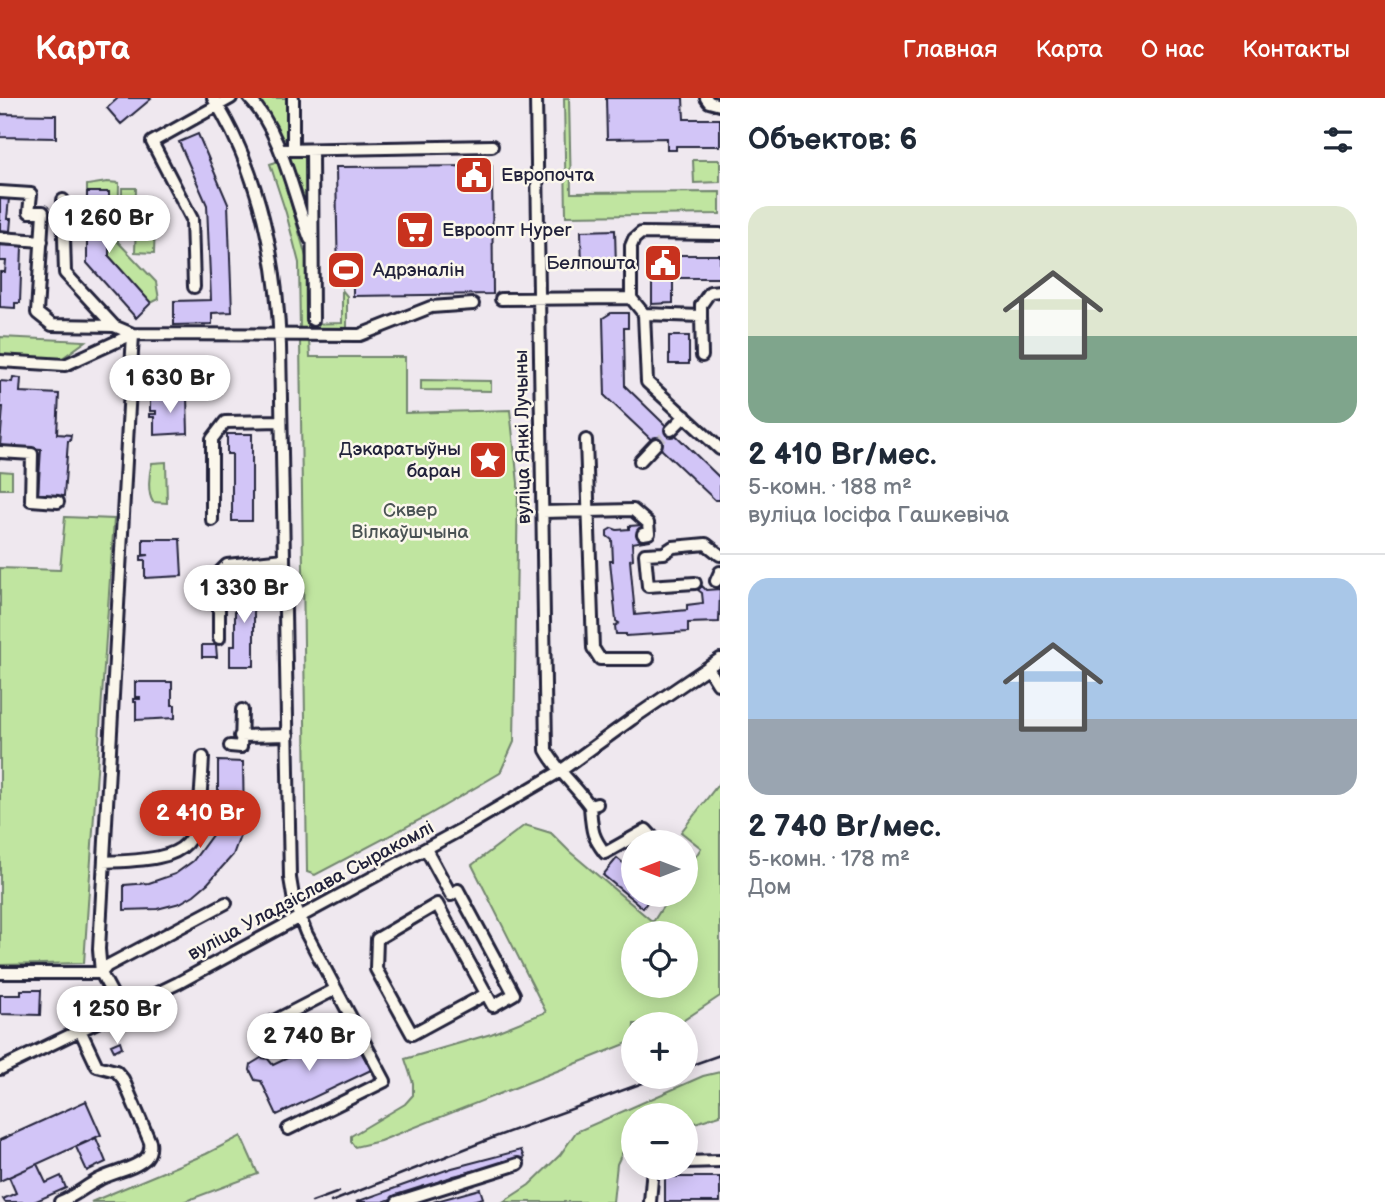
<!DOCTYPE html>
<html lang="ru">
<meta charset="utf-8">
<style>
:root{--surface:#fff;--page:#f6f6f7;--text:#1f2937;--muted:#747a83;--line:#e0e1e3;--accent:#c8321e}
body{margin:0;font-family:"Balsamiq Sans",sans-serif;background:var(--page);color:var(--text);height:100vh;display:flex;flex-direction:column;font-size:26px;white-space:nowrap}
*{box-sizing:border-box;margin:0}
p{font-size:23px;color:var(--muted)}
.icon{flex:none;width:38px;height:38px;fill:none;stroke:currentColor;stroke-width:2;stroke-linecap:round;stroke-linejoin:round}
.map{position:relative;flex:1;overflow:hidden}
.sheet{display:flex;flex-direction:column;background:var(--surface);width:665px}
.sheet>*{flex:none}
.needle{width:46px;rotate:270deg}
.fabs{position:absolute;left:621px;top:732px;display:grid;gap:14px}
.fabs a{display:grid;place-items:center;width:77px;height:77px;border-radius:50%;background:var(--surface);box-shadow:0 4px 18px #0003;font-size:35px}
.price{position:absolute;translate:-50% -60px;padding:0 16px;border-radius:24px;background:#fff;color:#222;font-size:23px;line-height:46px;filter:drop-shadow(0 2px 4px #0008)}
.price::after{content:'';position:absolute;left:50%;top:42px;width:21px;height:16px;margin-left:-10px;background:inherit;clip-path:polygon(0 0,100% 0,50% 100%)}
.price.selected{background:var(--accent);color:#fff}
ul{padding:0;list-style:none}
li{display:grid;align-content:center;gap:14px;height:371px;padding:0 28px}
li+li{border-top:2px solid var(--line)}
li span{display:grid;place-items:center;height:217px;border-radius:21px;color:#555}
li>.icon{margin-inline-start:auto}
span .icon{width:126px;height:126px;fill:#fffc;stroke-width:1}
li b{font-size:30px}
h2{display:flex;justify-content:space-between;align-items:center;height:84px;padding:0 28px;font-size:30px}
header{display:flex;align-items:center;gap:42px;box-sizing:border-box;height:98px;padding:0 35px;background:var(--accent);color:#fff}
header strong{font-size:33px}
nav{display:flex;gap:38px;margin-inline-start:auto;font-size:24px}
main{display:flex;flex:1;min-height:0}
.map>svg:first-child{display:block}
</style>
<header>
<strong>Карта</strong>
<nav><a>Главная</a><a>Карта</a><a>О нас</a><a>Контакты</a></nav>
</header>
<main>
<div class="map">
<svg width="720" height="1104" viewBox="0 0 720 1104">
<rect width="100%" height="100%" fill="#efe8ef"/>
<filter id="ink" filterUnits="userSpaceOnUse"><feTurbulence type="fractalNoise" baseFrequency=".0143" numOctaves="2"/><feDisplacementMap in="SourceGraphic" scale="14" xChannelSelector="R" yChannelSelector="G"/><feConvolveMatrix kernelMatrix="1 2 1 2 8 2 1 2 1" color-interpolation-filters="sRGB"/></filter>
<g filter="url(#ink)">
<path fill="#c0e5a0" stroke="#71846e" stroke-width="2" fill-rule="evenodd" d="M256 0H288L287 41H280Z
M564 0H569L571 95 720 94V116L566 118Z
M295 56 306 57 307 61V105L303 106 289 64 290 59Z
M693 62H720V84L694 85Z
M279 63 306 159 307 226 342 225V192L347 198V231H300L299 165 286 115 270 66Z
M107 84 119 85 118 144 156 184 159 201 151 205 109 158V94H87V87Z
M122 90H136L135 126H122Z
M136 126H155L154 155 135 154Z
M0 239 86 243 61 261 0 257Z
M300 242H309L310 259H405V315L510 312 518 385 514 644 500 675 427 718 315 777 307 774Z
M421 282 491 283V293L421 292Z
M166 364 167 405 153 404C147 395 149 375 152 365Z
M0 373 12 374V391H0Z
M65 419 114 421 84 865 0 867V470L60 472Z
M720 684V898L678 926H634L633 943 380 1043 355 1049 351 1044V1038L405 1006 413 997V985L405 961 491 936 546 914 472 767 525 727 551 735 570 754 653 824 671 796H686V774L701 750 681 734ZM634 835H686V887H634Z
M152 696 167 698 166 720 152 727Z
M720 974V1017L686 1028V1017H634L633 1047 624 1051 617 1066 613 1104H503L529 1087 560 1057 576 1034 703 978Z
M241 1038 258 1076 183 1104H91L206 1056Z"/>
<path fill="#d2c5f7" stroke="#22223b" stroke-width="2" d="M118 0H150L151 1 121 26 107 10Z
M606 0H683L684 21H720V48H676V52H667V40L607 41Z
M0 16 56 17V40L0 39Z
M198 36 228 106 232 214 212 215V226L174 227V203L211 202 207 107 179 44Z
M492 68 493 196 353 198V186H338L336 69Z
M87 94H109V158L151 205 136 220 87 165Z
M0 99 9 100 7 121H11L10 133 0 132Z
M615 132 616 169 582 170 581 133Z
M0 147 22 148 20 205H15V210L0 209V174H5L6 163H0Z
M652 157H720V180H673V205L652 206Z
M611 215H628V230H624L625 288 720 380V402H715L605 298 603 220Z
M669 238H689V266H669Z
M13 279 21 280 20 294 59 296 57 336 71 337 70 343H68L64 398 38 397 41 351 0 348 3 309H0V283L12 284Z
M150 298H187L188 335 154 337V319H149V316H156V313H150Z
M227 336H252V423H232V356H227Z
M642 427 644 443 632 445 633 461 630 462 635 517 687 512V507L703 505 702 495 698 492 702 488 706 492 720 491 719 524 688 525V534L626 538V536H616L615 528 619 525 616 523 610 463H613L612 442 607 438V433L612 430 617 432 629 431V428Z
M143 441H180L182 478 145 480V462H141V458L149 457H143Z
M235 482H254V568H230V548H235Z
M202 547H216L217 559H202Z
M135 584H172V607H175V620L136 622V604H133V601H140V599H135Z
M218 663 243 664 244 727 233 757 208 785 194 797 180 805 157 811 124 812V787L149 785 175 776 193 763 212 737 218 708Z
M617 760 634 774V796H653L643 810 603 777Z
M21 892H41L40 917 0 916V897H21Z
M329 940 335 952 354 941 371 972 277 1017 261 983 255 982 250 972 251 966 261 960 268 961 273 967Z
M120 943 122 949 114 953 111 947Z
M86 1003 101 1037 0 1083V1042Z
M96 1040 106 1064 87 1073 76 1049Z
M521 1052 524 1060 454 1078 383 1104H356L452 1070Z
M37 1066 46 1085 61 1078 66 1090 34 1104H5L3 1101 16 1095 9 1079Z
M665 1079H720V1104H665Z
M480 1091 483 1100 468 1104H433Z"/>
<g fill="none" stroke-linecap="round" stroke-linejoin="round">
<path stroke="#c6c0cb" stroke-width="10" stroke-dasharray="10 5" stroke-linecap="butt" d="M656 346 671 332"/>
<defs>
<path id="minor" d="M213 0C260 74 277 162 280 248L290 780 294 804 306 835 385 983 288 1031
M249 0C282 34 293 97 310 141
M293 0V52
M536 0 546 652C558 674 576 688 590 708L597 706
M706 0 709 4 720 7
M281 52 492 48
M312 52 313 222
M0 94 31 96 29 114H43L37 215 52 227 114 228
M63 102 65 175 114 228 133 236 360 237 431 209 473 206
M0 140 42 143
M194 189 192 121 152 44 231 0
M631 200 644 216 647 284 720 351
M501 201 631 200V148L634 141 641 135 720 136
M644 216 701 218V207L710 194 720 193
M701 218 702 258
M0 263 65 267 133 236
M671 332 685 318
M586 342 593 550 600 561H648
M0 354 32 356 31 402 58 404
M640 363 656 346
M542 414 633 412 648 425 649 435 643 436
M212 422V341L225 324 281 323
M716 483 720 474
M695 485 648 488 645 456 664 455 673 449 706 446 720 457
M219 540V475L227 467 284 461
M708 570 718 586
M240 638 288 637
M230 648 241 649 242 612
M590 708C592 731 591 737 605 755L646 732 657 744
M426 751 451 797 458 792 514 896 493 908 437 806 377 841 376 871 412 936 486 896
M104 764C200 761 198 749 203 659
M0 875H101L107 868 226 805
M122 914 101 875 99 851 133 236
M270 925 336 891
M0 971 178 885 460 732 559 674 632 621 720 561
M686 1064 720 1063
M60 1104C75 1098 86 1088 100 1081 113 1074 135 1071 146 1060 150 1055 151 1050 150 1044L123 981 116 973 97 968 81 934
M397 1104 518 1066
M650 1104 653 1069"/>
</defs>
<use href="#minor" stroke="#22223b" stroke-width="16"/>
<use href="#minor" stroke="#fbf7ec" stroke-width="10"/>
<path stroke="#22223b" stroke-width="2.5" d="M686 969 720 957
M312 1104 339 1094
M331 1104 495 1039 662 978"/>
</g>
</g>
<defs>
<symbol id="civic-square" viewBox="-11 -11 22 22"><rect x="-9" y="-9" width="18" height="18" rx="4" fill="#c8321e" stroke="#fbf7ec"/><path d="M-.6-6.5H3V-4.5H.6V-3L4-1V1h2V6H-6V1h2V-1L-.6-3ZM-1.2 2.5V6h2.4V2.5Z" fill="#fff"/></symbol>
<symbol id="supermarket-square" viewBox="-11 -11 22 22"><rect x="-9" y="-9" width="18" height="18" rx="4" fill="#c8321e" stroke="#fbf7ec"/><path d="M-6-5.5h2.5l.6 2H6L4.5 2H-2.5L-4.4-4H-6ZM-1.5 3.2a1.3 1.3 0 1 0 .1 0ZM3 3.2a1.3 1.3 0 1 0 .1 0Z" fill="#fff"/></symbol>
<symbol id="stadium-square" viewBox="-11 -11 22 22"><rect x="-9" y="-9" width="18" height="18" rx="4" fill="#c8321e" stroke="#fbf7ec"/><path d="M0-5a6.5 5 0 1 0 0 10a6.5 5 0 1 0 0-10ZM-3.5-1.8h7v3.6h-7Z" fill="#fff"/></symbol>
<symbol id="sight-square" viewBox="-11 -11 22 22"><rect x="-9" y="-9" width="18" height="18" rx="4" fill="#c8321e" stroke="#fbf7ec"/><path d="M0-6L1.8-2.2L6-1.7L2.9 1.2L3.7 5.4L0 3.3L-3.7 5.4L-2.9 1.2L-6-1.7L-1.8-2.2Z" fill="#fff"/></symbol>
</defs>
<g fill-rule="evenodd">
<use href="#civic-square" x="452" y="55" width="44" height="44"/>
<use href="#supermarket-square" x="393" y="110" width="44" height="44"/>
<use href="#civic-square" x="641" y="143" width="44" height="44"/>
<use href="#stadium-square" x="324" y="150" width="44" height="44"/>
<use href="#sight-square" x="466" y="340" width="44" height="44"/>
</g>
<g text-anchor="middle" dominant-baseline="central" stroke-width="5" stroke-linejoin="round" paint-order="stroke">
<g font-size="19" fill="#22223b" stroke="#fbf7ec" text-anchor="start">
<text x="501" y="77">Европочта</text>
<text x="442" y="132">Евроопт Hyper</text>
<text x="636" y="165" text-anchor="end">Белпошта</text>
<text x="373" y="172">Адрэналін</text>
<text x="461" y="351" text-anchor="end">Дэкаратыўны<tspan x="461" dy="22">баран</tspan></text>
</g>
<g font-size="19" fill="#22223b" stroke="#fbf7ec">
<text transform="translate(523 339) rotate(-91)">вуліца Янкі Лучыны</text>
<text transform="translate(311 793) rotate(-28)">вуліца Уладзіслава Сыракомлі</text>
</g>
<g font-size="19" fill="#4a5354" stroke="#fbf7ec">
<text x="410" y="412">Сквер<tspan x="410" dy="22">Вілкаўшчына</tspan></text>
</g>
</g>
</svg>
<div class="fabs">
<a><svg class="needle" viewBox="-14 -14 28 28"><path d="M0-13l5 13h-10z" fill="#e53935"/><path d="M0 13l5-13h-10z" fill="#747a83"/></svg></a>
<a><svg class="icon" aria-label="locate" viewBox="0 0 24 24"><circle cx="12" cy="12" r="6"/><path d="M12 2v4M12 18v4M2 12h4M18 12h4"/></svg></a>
<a>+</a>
<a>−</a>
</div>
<b class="price" style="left:109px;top:157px">1 260 Br</b>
<b class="price" style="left:170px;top:317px">1 630 Br</b>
<b class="price" style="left:244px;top:527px">1 330 Br</b>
<b class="price selected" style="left:200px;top:752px">2 410 Br</b>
<b class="price" style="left:117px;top:948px">1 250 Br</b>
<b class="price" style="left:309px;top:975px">2 740 Br</b>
</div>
<section class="sheet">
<h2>Объектов: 6<svg class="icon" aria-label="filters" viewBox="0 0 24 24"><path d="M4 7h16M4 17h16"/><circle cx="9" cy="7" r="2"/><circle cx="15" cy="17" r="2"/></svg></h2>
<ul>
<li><span style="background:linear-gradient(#dfe7d0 60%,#7fa58c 0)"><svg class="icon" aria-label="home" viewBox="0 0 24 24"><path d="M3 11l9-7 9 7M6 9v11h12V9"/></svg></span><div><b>2 410 Br/мес.</b><p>5-комн. · 188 m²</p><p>вуліца Іосіфа Гашкевіча</p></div></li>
<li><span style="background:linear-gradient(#a9c7e8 65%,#9aa5b1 0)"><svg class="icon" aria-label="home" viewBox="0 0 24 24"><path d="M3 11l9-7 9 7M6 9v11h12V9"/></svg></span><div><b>2 740 Br/мес.</b><p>5-комн. · 178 m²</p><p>Дом</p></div></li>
</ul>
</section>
</main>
